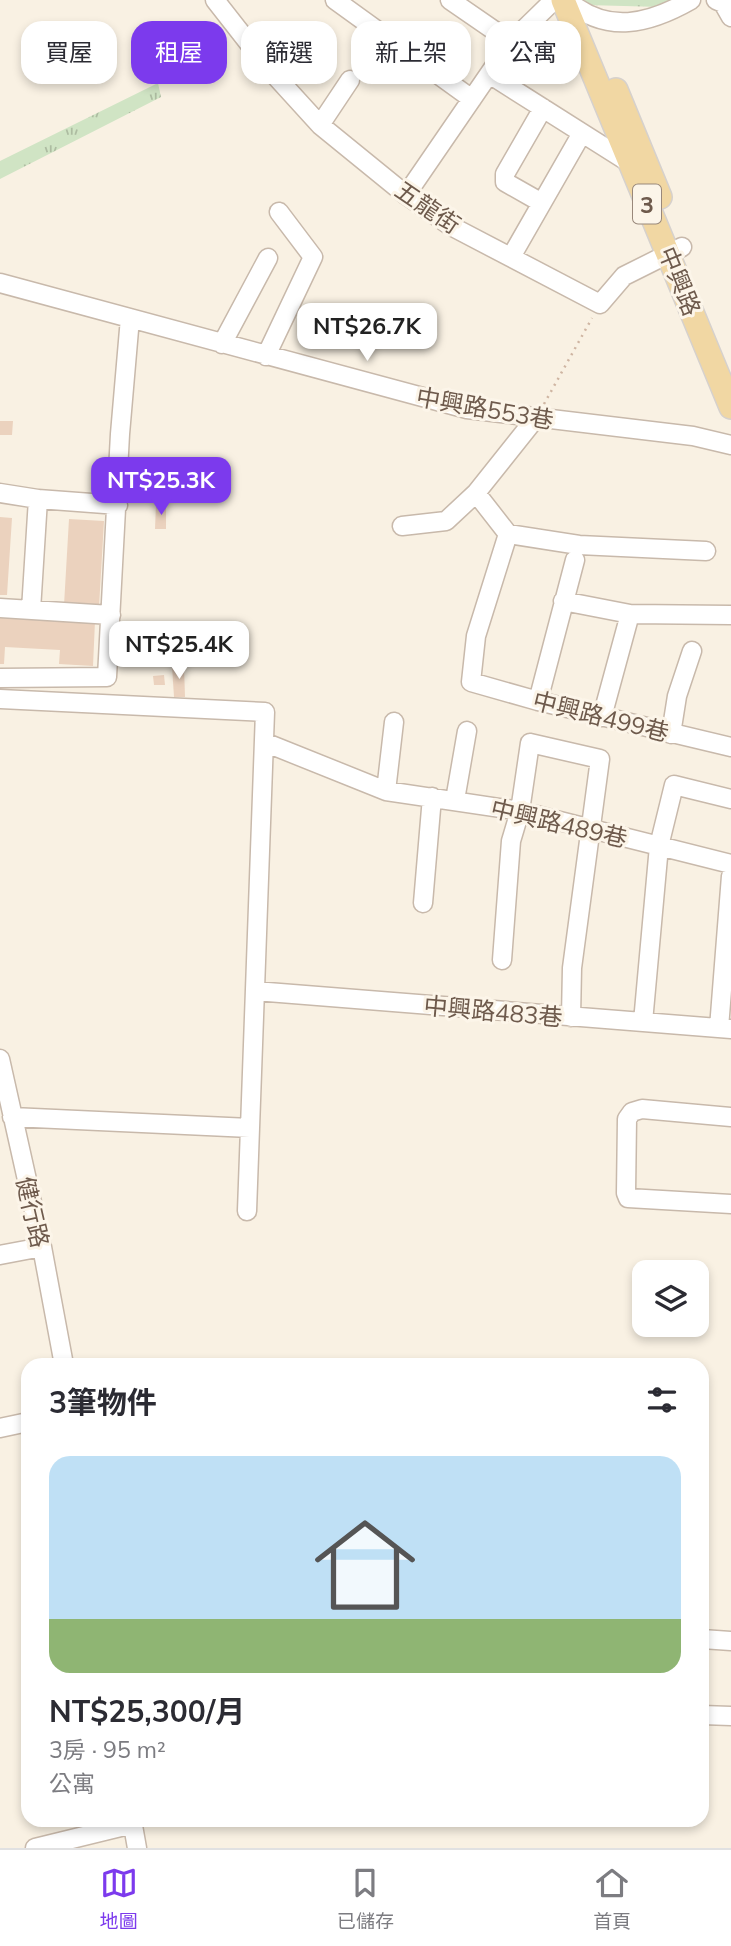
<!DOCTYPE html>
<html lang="zh-TW">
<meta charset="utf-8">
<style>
:root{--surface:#fff;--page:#f7f7f7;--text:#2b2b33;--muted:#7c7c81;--line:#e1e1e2;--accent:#7c3aed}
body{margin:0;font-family:Mulish,"Noto Sans TC",sans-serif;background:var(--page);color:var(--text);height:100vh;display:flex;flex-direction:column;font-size:26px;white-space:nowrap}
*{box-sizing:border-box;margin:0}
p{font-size:23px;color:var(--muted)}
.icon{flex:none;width:38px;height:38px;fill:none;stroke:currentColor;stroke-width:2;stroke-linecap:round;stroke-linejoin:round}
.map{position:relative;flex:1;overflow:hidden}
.side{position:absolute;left:21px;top:1358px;width:688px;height:469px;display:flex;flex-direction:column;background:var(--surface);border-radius:21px;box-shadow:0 4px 10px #0003}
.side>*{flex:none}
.hud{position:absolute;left:21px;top:21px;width:690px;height:63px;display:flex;gap:14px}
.controls{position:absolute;left:632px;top:1260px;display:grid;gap:14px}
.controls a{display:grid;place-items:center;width:77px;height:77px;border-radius:14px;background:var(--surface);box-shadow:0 4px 10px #0003;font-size:35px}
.price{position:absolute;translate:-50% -60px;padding:0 16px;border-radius:14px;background:#fff;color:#222;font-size:23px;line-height:46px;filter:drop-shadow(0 2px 4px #0008)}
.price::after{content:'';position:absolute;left:50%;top:42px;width:21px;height:16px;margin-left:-10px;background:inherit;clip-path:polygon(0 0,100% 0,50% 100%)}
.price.current{background:var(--accent);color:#fff}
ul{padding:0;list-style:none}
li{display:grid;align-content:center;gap:14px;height:371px;padding:0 28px}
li+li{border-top:2px solid var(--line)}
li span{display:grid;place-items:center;height:217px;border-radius:21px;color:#555}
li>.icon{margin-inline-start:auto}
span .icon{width:126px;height:126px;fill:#fffc;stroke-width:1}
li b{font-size:30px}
h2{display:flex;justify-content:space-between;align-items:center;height:84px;padding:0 28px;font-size:30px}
.chip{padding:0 24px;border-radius:21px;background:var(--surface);box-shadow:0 4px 10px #0003;font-size:24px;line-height:63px}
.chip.current{background:var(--accent);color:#fff}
.tabs{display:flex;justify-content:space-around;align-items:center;height:98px;border-top:2px solid var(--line);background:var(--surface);font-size:19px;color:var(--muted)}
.tabs a{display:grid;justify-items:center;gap:4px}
.tabs .current{color:var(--accent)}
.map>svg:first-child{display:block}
</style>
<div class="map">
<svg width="731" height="1848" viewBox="0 0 731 1848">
<defs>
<pattern id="park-tufts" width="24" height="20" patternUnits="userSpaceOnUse" patternTransform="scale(1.75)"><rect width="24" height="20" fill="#d0e4c4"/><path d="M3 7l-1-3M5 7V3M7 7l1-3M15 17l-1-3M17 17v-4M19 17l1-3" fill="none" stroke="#adbca1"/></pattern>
</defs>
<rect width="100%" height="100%" fill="#f9f1e3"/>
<path fill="url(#park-tufts)" d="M585 0H672L661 7 586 5Z
M158 83 161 97 0 179V161Z"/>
<path fill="#ebd2be" d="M0 421H13L12 435H0Z
M156 504H166V529H155Z
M0 517 12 518 7 595H0Z
M69 519 104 521 99 607 64 605Z
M0 615 95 621 93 666 59 664 60 650 5 647 4 664H0Z
M172 666H184L185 697H174Z
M164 675 165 685H154L153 676Z"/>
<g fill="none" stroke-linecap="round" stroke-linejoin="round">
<defs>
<path id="minor" d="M215 0 269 69 320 125 406 195 449 225 600 304 624 276 682 247
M335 0 472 99
M450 0 511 42
M567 0C607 35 649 24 691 0
M716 0 723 3 731 17
M489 74 628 162
M320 125 350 80
M406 195 511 42 554 0
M542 203 505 182V174L543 108
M511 257 582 133
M0 283 467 409 693 436 731 445
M222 344 268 258
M266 356 313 257 279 212
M0 493 38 499
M476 493 508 534 579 545 706 551
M402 526 446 521 476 493 535 419
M508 534 476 636 471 682 538 701 731 747
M563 601 630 614 731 615
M0 608 111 615
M31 610 38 499 118 505
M0 678 107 677 120 434 130 318
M0 699 265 712 247 1211
M538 701 575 560
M602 717 630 614
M671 734 677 696 692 651
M264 742 386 791 520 811 731 864
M386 791 394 722
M455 800 467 731
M423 903 432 797
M502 960 511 841 520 811 530 743 600 759 572 968 571 1017
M255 991 731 1029
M643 1022 659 846 674 785 731 799
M719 1028 731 876
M0 1059 42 1247 64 1365
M12 1117 250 1128
M731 1117 642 1109 632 1112 627 1119 626 1193 628 1198 731 1204
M0 1255 42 1247
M0 1428 28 1422
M702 1639 731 1641
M702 1715 731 1716
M132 1820 137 1848
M35 1848 133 1824"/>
<path id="major" d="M563 0 731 407
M616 90 660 197"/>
</defs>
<use href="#minor" stroke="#c8b9ab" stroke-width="21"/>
<use href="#major" stroke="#d6d1cd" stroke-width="26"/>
<path stroke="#cfb5a2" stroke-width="2.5" stroke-dasharray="2 5" stroke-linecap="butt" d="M544 404 592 318"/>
<use href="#minor" stroke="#fff" stroke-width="18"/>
<use href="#major" stroke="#f1d7a3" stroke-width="23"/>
</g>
<g text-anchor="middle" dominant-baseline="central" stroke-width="6" stroke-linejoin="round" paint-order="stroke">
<rect fill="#fcf5e9" stroke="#99887b" stroke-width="2" x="633" y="184.5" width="28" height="39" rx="5"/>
<g font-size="23" font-weight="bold" fill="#6e5a4c">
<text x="647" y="204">3</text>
</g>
<g font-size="24" fill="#6e5a4c" stroke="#fcf5e9">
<text transform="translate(428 207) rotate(34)">五龍街</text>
<text transform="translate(680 281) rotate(68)">中興路</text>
<text transform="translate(485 408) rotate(10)">中興路553巷</text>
<text transform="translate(601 716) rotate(14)">中興路499巷</text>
<text transform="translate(559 823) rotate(13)">中興路489巷</text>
<text transform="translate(493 1011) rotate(5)">中興路483巷</text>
<text transform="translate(33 1212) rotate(77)">健行路</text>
</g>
</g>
</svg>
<div class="controls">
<a><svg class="icon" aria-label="layers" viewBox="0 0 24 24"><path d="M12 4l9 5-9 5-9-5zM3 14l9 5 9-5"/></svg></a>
</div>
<b class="price" style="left:367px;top:363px">NT$26.7K</b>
<b class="price current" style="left:161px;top:517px">NT$25.3K</b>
<b class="price" style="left:179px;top:681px">NT$25.4K</b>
<div class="hud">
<a class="chip">買屋</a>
<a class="chip current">租屋</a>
<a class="chip">篩選</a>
<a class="chip">新上架</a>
<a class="chip">公寓</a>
</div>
<section class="side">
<h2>3筆物件<svg class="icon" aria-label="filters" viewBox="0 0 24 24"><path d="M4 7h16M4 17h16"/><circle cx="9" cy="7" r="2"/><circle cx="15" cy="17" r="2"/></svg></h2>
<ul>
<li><span style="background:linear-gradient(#bfe0f5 75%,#8fb573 0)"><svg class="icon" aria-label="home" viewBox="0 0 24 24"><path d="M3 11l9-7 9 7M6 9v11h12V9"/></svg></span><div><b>NT$25,300/月</b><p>3房 · 95 m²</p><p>公寓</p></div></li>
</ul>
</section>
</div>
<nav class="tabs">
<a class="current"><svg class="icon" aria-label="map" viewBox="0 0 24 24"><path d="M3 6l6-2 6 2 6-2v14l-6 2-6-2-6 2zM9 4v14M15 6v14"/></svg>地圖</a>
<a><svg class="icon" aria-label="saved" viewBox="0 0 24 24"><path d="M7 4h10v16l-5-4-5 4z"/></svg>已儲存</a>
<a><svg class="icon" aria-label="home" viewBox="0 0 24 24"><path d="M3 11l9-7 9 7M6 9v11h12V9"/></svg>首頁</a>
</nav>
